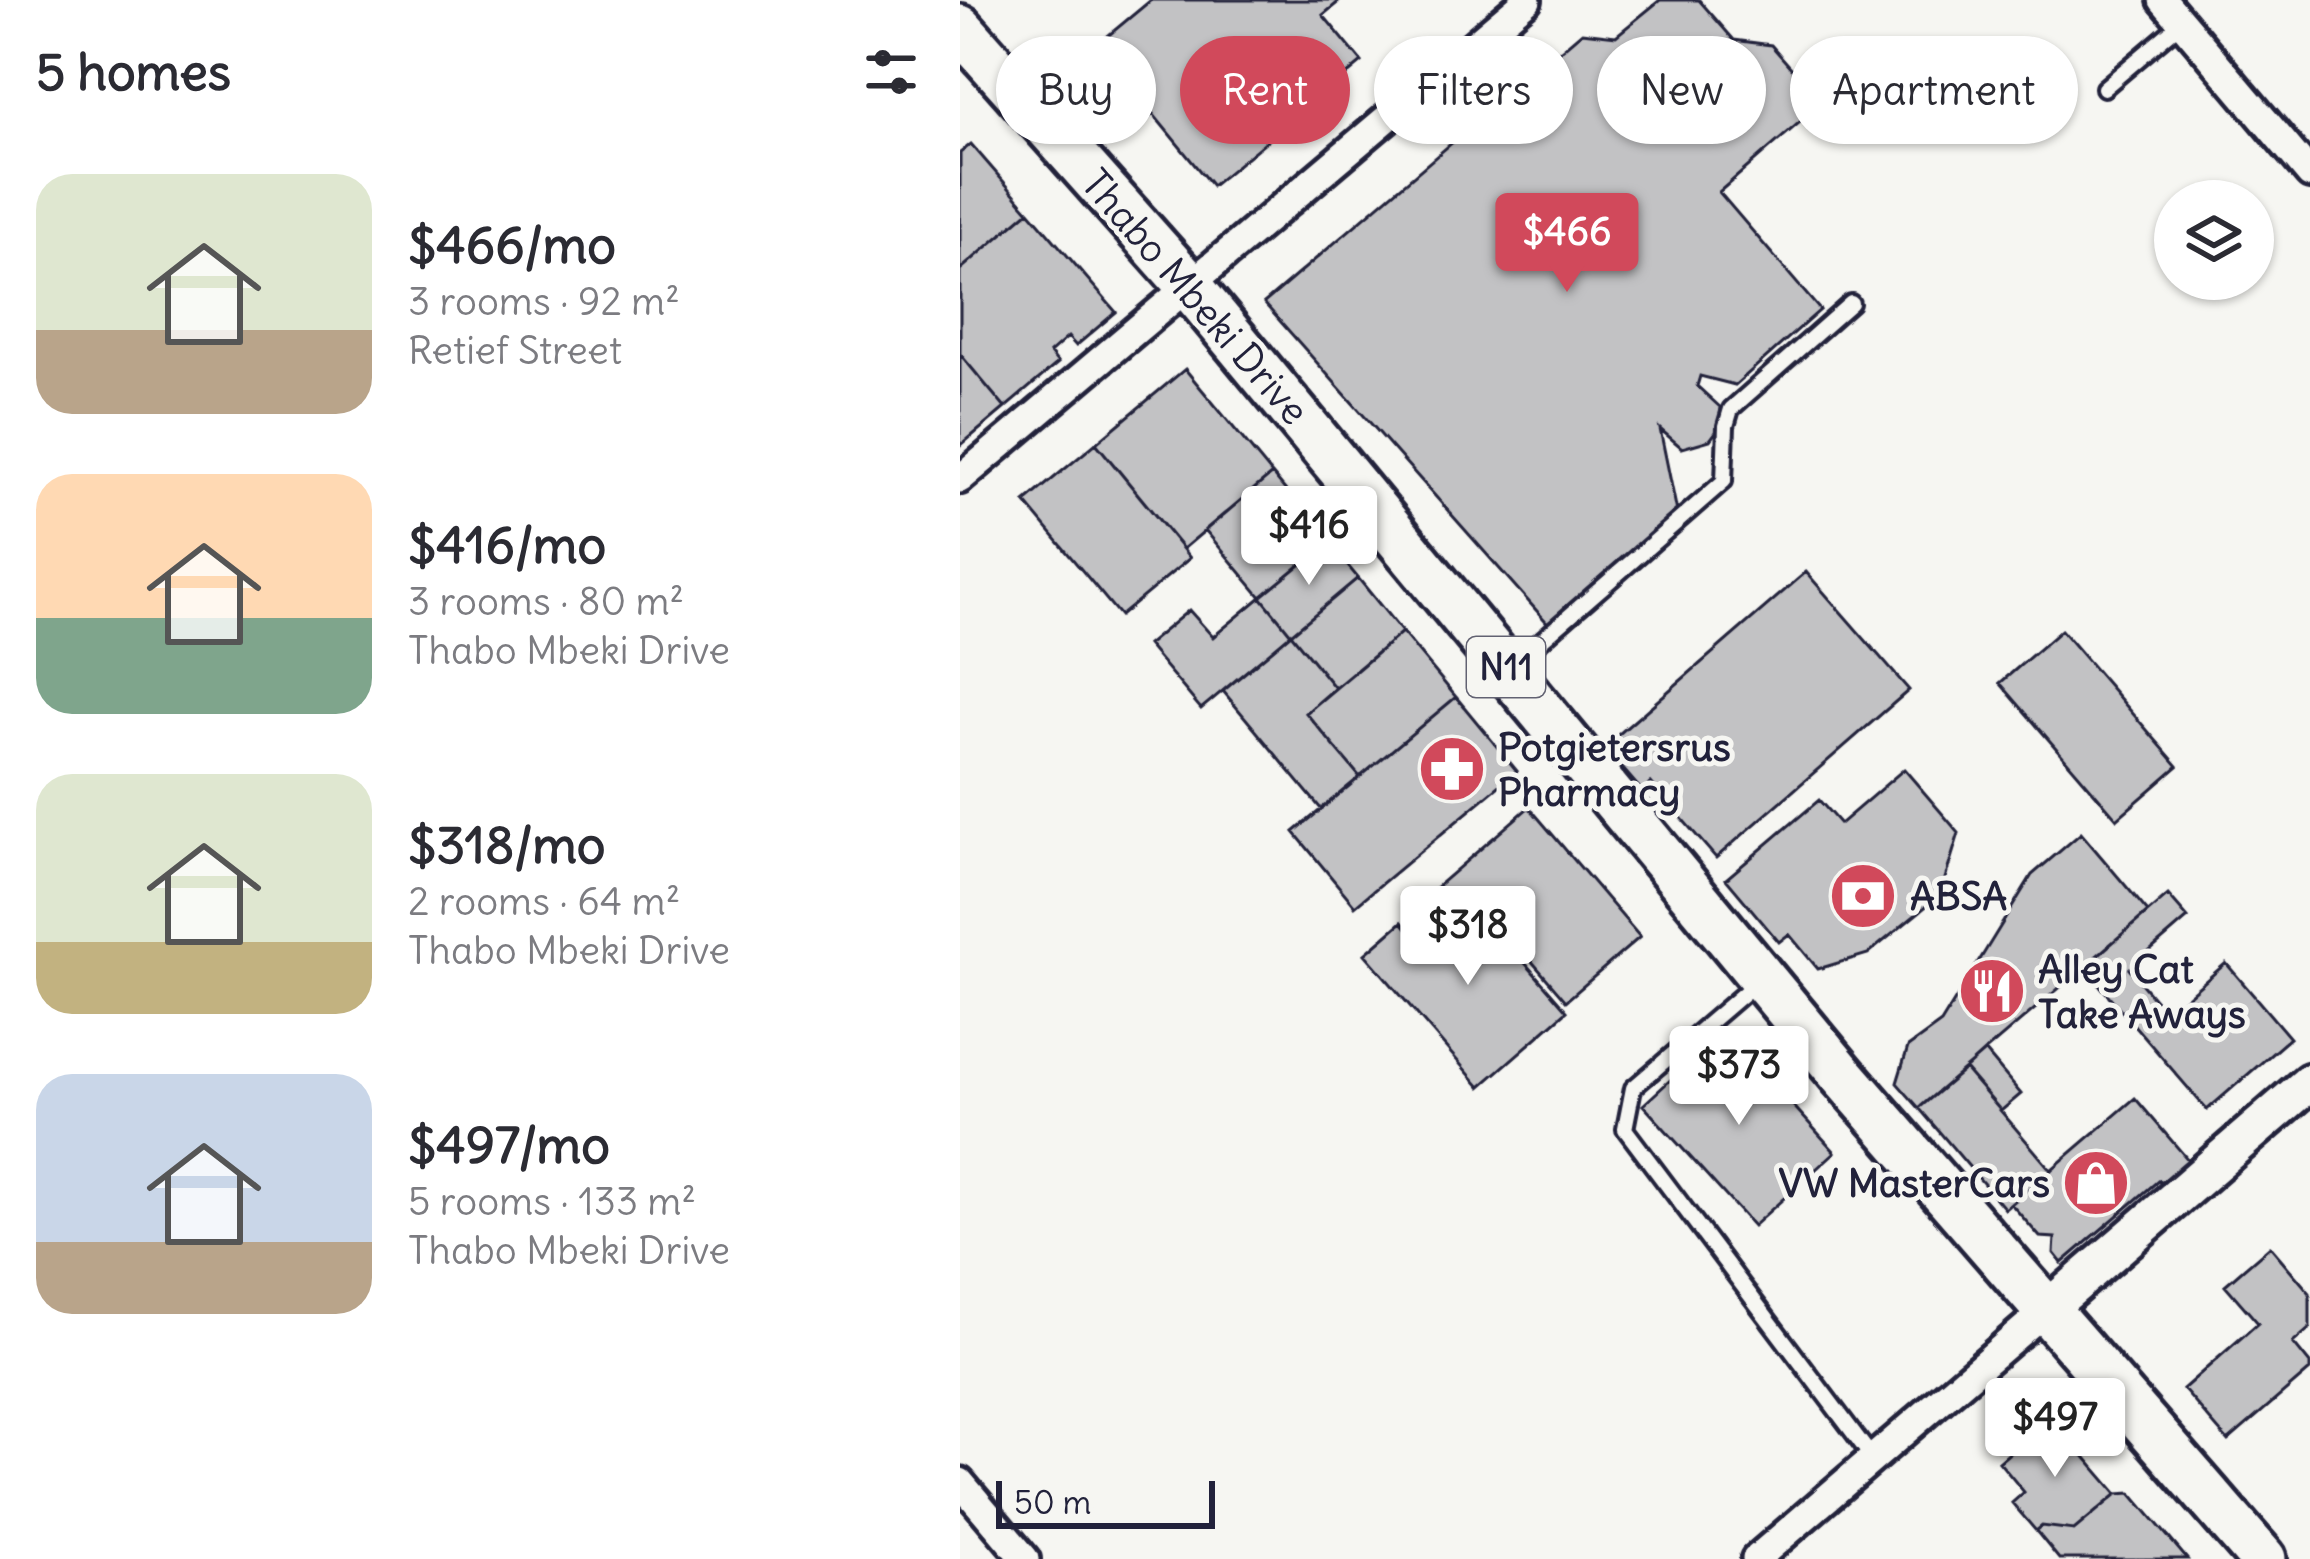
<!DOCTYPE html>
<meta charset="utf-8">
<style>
:root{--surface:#fff;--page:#f2f2f3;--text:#2b2b33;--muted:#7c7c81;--accent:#d1495b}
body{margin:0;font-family:Delius,sans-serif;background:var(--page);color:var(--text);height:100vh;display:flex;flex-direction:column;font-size:45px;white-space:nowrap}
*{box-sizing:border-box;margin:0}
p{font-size:39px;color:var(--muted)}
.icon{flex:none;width:66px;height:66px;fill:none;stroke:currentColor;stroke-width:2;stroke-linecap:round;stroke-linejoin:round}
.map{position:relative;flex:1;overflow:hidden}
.drawer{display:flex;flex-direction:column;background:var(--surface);width:960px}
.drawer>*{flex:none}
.top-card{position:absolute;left:36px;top:36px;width:1134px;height:108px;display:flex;gap:24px}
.fabs{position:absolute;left:1194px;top:180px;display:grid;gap:24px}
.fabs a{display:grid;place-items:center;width:120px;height:120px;border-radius:50%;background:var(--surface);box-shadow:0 3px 9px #0004;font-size:60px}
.scale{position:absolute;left:36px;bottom:30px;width:219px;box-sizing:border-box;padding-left:12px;border:6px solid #22223b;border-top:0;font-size:33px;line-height:42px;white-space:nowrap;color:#22223b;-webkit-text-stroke:9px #f6f6f2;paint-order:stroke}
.price{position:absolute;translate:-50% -102px;padding:0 27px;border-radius:12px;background:#fff;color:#222;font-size:39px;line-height:78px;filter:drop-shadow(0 3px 6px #0008)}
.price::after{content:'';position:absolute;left:50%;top:72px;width:36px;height:27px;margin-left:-18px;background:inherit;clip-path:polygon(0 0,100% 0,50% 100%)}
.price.on{background:var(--accent);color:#fff}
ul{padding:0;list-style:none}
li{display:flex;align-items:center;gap:36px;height:300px;padding:0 36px}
li span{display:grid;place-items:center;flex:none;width:336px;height:240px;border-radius:36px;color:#555}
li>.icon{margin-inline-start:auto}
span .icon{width:144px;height:144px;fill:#fffc;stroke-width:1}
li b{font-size:51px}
h2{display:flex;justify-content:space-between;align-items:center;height:144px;padding:0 36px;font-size:51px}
.chip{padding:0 42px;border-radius:54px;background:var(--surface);box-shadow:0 3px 9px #0004;font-size:42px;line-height:108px}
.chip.on{background:var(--accent);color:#fff}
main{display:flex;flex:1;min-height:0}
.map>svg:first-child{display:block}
</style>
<main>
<section class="drawer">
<h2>5 homes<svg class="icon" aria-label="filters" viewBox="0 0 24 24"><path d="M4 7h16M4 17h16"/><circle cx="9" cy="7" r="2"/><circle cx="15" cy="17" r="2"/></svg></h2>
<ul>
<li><span style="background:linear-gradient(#dfe7d0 65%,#b9a48a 0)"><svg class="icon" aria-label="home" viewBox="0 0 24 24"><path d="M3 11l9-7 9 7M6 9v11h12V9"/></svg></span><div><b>$466/mo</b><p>3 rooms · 92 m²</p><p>Retief Street</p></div></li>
<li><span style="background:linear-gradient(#ffd9b3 60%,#7fa58c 0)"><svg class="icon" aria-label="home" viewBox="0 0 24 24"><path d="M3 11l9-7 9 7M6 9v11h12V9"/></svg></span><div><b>$416/mo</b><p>3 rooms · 80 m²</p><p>Thabo Mbeki Drive</p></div></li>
<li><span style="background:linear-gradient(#dfe7d0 70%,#c2b280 0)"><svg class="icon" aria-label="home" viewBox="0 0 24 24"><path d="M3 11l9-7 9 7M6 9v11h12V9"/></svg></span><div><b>$318/mo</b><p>2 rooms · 64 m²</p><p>Thabo Mbeki Drive</p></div></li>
<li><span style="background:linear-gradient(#c9d6e8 70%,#b9a48a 0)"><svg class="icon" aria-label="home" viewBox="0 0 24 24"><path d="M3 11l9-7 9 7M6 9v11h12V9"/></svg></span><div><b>$497/mo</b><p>5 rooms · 133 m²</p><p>Thabo Mbeki Drive</p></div></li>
</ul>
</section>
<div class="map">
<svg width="1350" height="1559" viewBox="0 0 1350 1559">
<rect width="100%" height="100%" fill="#f6f6f2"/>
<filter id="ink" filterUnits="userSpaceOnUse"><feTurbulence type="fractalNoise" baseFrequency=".00833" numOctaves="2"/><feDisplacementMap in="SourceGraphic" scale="24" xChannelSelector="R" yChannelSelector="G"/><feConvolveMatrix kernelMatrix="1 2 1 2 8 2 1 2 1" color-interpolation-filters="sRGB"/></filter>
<g filter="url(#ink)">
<path fill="#c2c2c4" stroke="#22223b" stroke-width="3" d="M191 0H381L363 15 402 62 252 186 193 114 171 133 136 90 138 44Z
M700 0H739L774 40 811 45 862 103 759 192 860 310 775 385 740 376 737 386 761 408 759 428 750 440 722 448 700 429 717 512 592 628 304 303 622 32 656 36Z
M11 144 69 211 0 270V153Z
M69 211 156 312 116 346 108 337 90 353 98 363 45 408 0 354V270Z
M0 354 45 408 0 446Z
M225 369 312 474 223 549 136 443Z
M136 443 230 558 160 616 65 502Z
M312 474 368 542 301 597 245 530Z
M368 542 398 578 331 634 301 597Z
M846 572 949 690 756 858 691 783 682 791 644 747Z
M398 578 442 632 375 688 331 634Z
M301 597 331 634 241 709 187 645 229 610 253 637Z
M1101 630 1218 766 1157 819 1040 683Z
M442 632 496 697 400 777 346 713Z
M331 634 375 688 346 713 400 777 361 809 263 691Z
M496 697 557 771 395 906 334 832Z
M944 769 999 833 980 895 908 954 858 969 829 934 819 942 766 879 859 800 880 824Z
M569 807 680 937 606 1001 550 936 545 940 506 895 462 933 456 917 460 901Z
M1121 833 1188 912 959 1108 937 1083 948 1047 981 1023 1072 875Z
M506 895 607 1011 520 1087 405 954 442 922 456 939Z
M1208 895 1228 918 1169 969 1207 1014 1266 963 1330 1038 1247 1110 1124 967Z
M765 1030 875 1152 793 1226 683 1105Z
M1025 1051 1061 1094 1041 1111 1005 1069Z
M1005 1069 1091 1170 1045 1209 959 1108Z
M1175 1098 1230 1162 1203 1186 1199 1180 1102 1263 1094 1253 1095 1238 1080 1237 1051 1204Z
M1310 1246 1350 1293V1328L1333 1343 1350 1364V1370L1268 1441 1223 1389 1298 1323 1265 1285Z
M1091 1417 1157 1494 1114 1530 1082 1526 1076 1531 1052 1503 1064 1492 1039 1462Z
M1171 1493 1227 1559H1099L1076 1531 1082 1526 1114 1530 1157 1494Z"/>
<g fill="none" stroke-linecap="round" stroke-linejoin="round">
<defs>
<path id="service" d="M1144 88 1222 22
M552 666 764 481 766 426 771 409 891 303
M797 982 673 1088 665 1129 914 1460"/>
<path id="minor" d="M1203 0 1350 174
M0 479 567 0
M0 1482 65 1559
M796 1559 1086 1310"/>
<path id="secondary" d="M1086 1310 1350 1082"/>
<path id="trunk" d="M0 28 227 283 883 1076 1303 1559"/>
</defs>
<use href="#service" stroke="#22223b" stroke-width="22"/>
<use href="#minor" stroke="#22223b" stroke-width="36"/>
<use href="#secondary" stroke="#22223b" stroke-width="45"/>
<use href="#trunk" stroke="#22223b" stroke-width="54"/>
<use href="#service" stroke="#f6f6f2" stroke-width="14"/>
<use href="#minor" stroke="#f6f6f2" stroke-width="27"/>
<use href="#secondary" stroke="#f6f6f2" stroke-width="36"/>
<use href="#trunk" stroke="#f6f6f2" stroke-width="45"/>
</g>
</g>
<defs>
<symbol id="pharmacy-disc" viewBox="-11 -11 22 22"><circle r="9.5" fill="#d1495b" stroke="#f6f6f2"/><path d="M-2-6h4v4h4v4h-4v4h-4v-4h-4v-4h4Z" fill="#fff"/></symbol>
<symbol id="bank-disc" viewBox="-11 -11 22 22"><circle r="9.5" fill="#d1495b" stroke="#f6f6f2"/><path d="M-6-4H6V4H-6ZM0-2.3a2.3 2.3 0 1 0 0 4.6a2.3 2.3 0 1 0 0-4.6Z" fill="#fff"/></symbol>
<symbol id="restaurant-disc" viewBox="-11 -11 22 22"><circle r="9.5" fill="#d1495b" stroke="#f6f6f2"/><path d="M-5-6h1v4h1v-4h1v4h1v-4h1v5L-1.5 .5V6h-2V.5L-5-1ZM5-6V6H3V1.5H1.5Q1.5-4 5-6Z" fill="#fff"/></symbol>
<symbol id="shop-disc" viewBox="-11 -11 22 22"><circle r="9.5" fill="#d1495b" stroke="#f6f6f2"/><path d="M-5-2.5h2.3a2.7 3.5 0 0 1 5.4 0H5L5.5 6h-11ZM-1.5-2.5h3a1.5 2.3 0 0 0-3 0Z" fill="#fff"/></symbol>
</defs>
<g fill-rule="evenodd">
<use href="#pharmacy-disc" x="454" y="731" width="76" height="76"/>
<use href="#bank-disc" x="865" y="858" width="76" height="76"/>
<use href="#restaurant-disc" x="994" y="953" width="76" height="76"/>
<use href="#shop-disc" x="1098" y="1145" width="76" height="76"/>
</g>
<g text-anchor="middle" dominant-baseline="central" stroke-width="10" stroke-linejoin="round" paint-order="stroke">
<rect fill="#f6f6f2" stroke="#626272" stroke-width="3" x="507" y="637" width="78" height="60" rx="9"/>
<g font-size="36" font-weight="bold" fill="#22223b">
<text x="546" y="667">N11</text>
</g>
<g font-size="39" fill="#22223b" stroke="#f6f6f2">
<text transform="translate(235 297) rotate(49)">Thabo Mbeki Drive</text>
</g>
<g font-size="39" font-weight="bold" fill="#22223b" stroke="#f6f6f2" text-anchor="start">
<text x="538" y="747">Potgietersrus<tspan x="538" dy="45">Pharmacy</tspan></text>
<text x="950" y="896">ABSA</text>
<text x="1078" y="969">Alley Cat<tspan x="1078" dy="45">Take Aways</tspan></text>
<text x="1090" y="1183" text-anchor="end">VW MasterCars</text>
</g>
</g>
</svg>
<div class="fabs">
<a><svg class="icon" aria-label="layers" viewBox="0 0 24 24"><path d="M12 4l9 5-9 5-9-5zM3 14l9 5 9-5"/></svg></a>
</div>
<div class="scale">50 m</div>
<b class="price on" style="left:607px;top:295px">$466</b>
<b class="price" style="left:349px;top:588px">$416</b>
<b class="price" style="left:508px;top:988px">$318</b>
<b class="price" style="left:779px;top:1128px">$373</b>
<b class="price" style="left:1095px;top:1480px">$497</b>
<div class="top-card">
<a class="chip">Buy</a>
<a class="chip on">Rent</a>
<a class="chip">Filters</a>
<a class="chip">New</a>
<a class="chip">Apartment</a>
</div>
</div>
</main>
